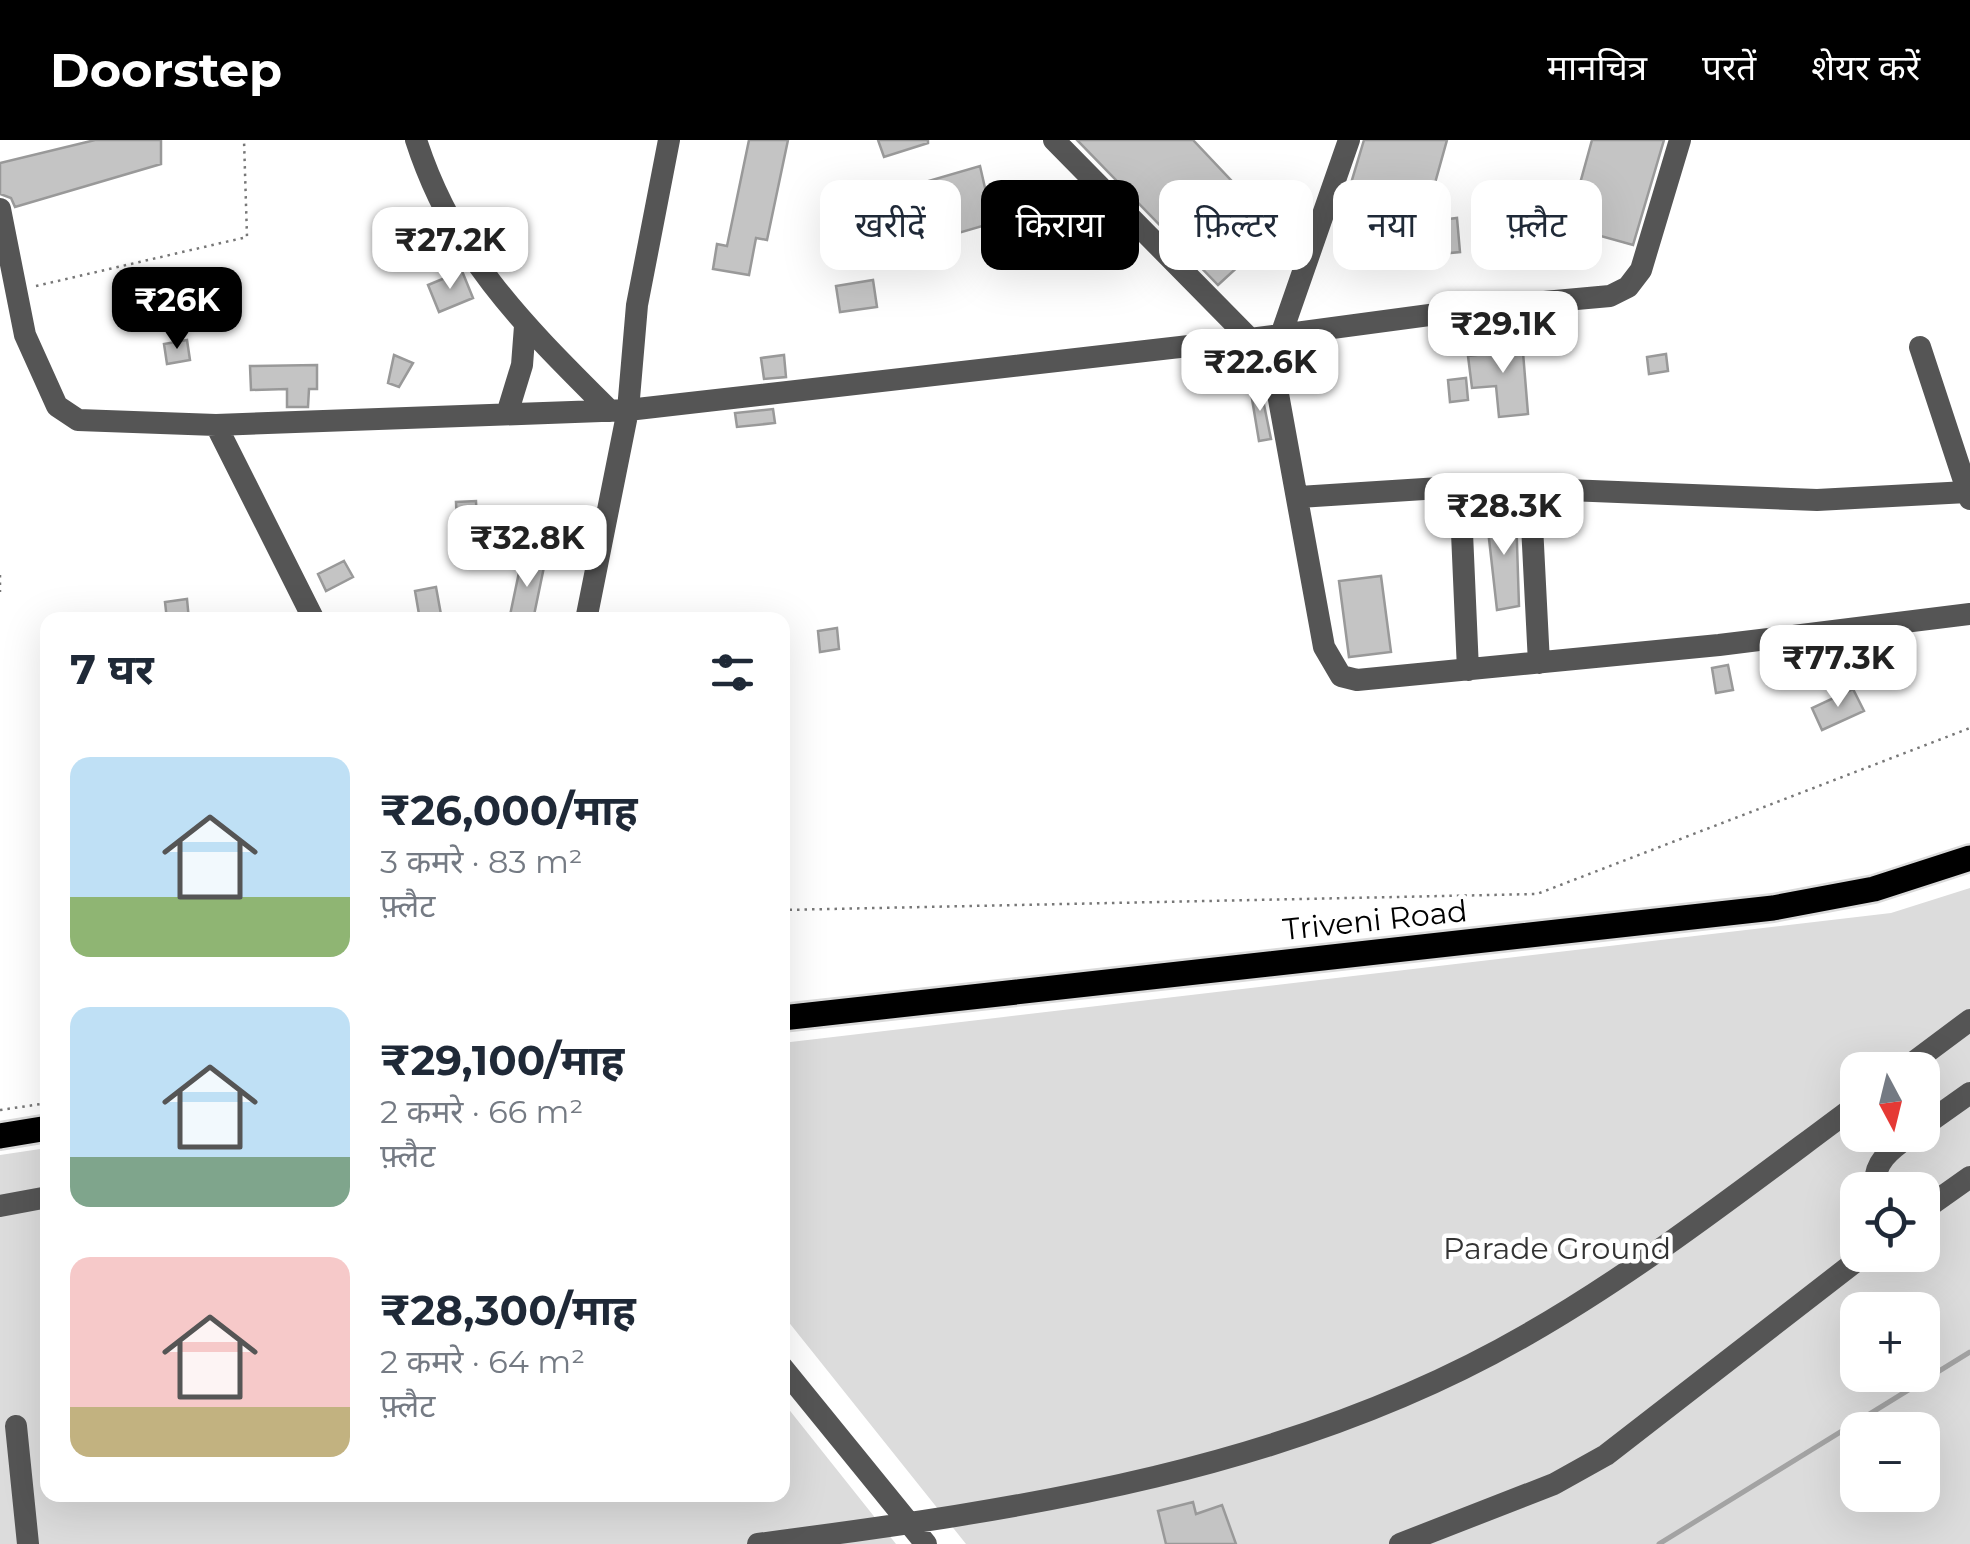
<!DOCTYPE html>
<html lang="hi">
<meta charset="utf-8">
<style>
:root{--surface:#fff;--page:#f6f6f7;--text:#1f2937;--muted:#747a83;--accent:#000}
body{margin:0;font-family:Montserrat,"Noto Sans Devanagari",sans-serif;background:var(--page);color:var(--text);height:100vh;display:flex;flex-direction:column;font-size:38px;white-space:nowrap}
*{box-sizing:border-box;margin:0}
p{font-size:32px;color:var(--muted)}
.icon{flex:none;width:55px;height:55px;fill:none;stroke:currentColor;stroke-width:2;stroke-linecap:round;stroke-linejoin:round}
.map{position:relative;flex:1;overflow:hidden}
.drawer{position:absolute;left:40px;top:472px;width:750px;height:890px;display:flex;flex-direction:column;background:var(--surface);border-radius:20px;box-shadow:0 10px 40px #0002}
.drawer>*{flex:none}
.hud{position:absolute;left:820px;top:40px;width:950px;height:90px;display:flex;gap:20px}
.needle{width:65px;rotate:173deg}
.controls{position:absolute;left:1840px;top:912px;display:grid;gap:20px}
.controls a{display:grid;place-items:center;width:100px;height:100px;border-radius:20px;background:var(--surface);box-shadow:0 10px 40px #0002;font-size:50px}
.price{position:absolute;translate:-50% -85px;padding:0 22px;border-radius:20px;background:#fff;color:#222;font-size:32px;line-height:65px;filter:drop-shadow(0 2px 5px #0008)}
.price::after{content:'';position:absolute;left:50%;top:60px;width:30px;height:22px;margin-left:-15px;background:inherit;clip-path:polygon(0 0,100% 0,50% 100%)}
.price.active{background:var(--accent);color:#fff}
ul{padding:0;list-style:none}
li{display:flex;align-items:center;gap:30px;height:250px;padding:0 30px}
li span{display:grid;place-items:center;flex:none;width:280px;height:200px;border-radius:20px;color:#555}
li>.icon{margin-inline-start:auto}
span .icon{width:120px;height:120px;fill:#fffc;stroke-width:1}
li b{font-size:42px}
h2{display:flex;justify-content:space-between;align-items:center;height:120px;padding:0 30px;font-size:42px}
.tag{padding:0 35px;border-radius:20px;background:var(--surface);box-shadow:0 10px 40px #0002;font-size:35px;line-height:90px}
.tag.active{background:var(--accent);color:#fff}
header{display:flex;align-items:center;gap:60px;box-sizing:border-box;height:140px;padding:0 50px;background:var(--accent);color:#fff}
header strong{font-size:48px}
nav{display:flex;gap:55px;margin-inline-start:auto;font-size:35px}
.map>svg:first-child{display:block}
</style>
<header>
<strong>Doorstep</strong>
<nav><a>मानचित्र</a><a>परतें</a><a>शेयर करें</a></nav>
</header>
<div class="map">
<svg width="1970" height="1404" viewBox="0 0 1970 1404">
<rect width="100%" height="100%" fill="#fff"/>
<path fill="#dcdcdc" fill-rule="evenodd" d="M1970 748V1404H966L783 1175 782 903 1891 773ZM1858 930H1922V995H1858ZM1858 1050H1922V1115H1858ZM1858 1170H1922V1235H1858ZM1858 1290H1922V1355H1858Z
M47 1008 48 1355H782L783 1262 896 1404H0V1015Z"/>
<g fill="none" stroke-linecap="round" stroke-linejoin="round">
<path stroke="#a3a3a3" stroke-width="5" d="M1659 1404 1970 1212"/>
</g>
<path fill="#c4c4c4" stroke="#999" stroke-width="2.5" d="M95 0H161V24L15 67 11 58 0 54V23Z
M749 0H788L767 100 756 98 749 135 713 129 717 104 727 106Z
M878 0H928V3L884 17Z
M1077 0H1193L1278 90 1218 145Z
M1364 0H1447L1430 61 1352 40Z
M1592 0H1664L1633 105 1568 87Z
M980 26 993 83 893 112 880 55Z
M1457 78 1460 112 1346 123 1343 92Z
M462 131 473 158 439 172 428 145Z
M873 140 877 167 840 172 836 146Z
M187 200 190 220 167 224 164 204Z
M1522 200 1528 274 1499 277 1496 246 1472 248 1468 216 1493 213V203Z
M1666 214 1668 231 1649 234 1647 217Z
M394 215 413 223 399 247 388 243Z
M784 215 786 237 764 239 761 218Z
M317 225V249H309L308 267H287V249L251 250 250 226Z
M1466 238 1468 260 1450 262 1448 240Z
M1260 245 1271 299 1259 301 1250 247Z
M773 269 775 283 737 287 735 273Z
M476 361 478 405 458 406 456 362Z
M1486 372 1516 373 1519 466 1497 470Z
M522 418 545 422 533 480H509Z
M344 421 353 437 326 451 318 434Z
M1381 436 1391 512 1349 517 1339 441Z
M436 447 442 480H420L415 451Z
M187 459 189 480H167L165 462Z
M837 488 839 509 820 512 818 491Z
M1728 525 1733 550 1716 553 1712 528Z
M1853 549 1864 571 1822 590 1812 568Z
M1193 1362 1196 1374 1222 1365 1236 1404H1166L1158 1371Z"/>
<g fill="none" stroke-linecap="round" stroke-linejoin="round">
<defs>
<path id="major" d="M782 878 1773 768 1874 749 1970 718
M0 996 48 988"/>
</defs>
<use href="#major" stroke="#dbdbdb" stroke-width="30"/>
<path stroke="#777" stroke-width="2.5" stroke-dasharray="2.5 5" stroke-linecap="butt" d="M36 146 247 97 244 0
M0 435V452
M782 770 1537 754 1970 588
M0 970 48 963"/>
<path stroke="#555" stroke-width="22" d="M416 0C454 118 525 186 610 271
M1054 0 1250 199 1276 243 1324 507 1341 536 1357 540 1719 505 1970 474
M0 69 25 195 57 266 78 280 216 285 628 270 1250 199 1489 167 1610 156 1628 147 1641 130 1680 0
M1281 195 1349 0
M1920 207 1970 359
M507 274 522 225 525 186
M216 285 314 480
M1530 346 1539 523
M1460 347 1468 530
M1299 357 1471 346 1817 360 1967 352
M586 480 628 270 637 165 669 0
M1903 930 1970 880
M1922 987 1970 953
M1876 1050C1871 1023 1891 1009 1911 995
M0 1066 48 1057
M1922 1071 1970 1037
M782 1227 926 1404
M16 1286 28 1404
M758 1404C1024 1369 1293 1330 1528 1194 1643 1128 1751 1043 1858 964
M1400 1404 1554 1344 1606 1315 1864 1115"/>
<use href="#major" stroke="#000" stroke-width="25"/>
</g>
<g text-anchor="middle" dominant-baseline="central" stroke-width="9" stroke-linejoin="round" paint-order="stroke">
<g font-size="30" fill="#000" stroke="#fff">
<text transform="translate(1375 780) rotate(-6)">Triveni Road</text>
</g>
<g font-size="30" fill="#333" stroke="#fff">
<text x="1557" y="1108">Parade Ground</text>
</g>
</g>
</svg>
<div class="controls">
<a><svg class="needle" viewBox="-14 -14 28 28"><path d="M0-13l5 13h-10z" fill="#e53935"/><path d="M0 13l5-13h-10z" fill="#747a83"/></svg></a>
<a><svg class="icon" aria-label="locate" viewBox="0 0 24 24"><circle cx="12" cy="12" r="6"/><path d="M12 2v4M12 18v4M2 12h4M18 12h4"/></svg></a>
<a>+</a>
<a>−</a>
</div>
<b class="price" style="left:450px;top:152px">₹27.2K</b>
<b class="price active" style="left:177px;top:212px">₹26K</b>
<b class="price" style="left:1503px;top:236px">₹29.1K</b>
<b class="price" style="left:1260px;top:274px">₹22.6K</b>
<b class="price" style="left:1504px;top:418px">₹28.3K</b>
<b class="price" style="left:527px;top:450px">₹32.8K</b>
<b class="price" style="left:1838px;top:570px">₹77.3K</b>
<div class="hud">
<a class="tag">खरीदें</a>
<a class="tag active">किराया</a>
<a class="tag">फ़िल्टर</a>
<a class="tag">नया</a>
<a class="tag">फ़्लैट</a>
</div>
<section class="drawer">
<h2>7 घर<svg class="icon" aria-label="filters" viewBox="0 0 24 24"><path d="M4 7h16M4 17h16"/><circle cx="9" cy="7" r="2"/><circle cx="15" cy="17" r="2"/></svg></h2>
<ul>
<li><span style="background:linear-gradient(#bfe0f5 70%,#8fb573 0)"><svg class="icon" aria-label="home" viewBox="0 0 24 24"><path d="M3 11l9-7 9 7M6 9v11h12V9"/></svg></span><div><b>₹26,000/माह</b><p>3 कमरे · 83 m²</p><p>फ़्लैट</p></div></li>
<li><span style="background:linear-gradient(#bfe0f5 75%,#7fa58c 0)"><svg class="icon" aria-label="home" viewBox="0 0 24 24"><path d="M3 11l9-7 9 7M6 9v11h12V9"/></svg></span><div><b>₹29,100/माह</b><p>2 कमरे · 66 m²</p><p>फ़्लैट</p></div></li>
<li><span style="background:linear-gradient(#f6c9c9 75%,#c2b280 0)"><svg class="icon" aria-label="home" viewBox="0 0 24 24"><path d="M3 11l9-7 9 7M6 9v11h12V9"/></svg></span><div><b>₹28,300/माह</b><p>2 कमरे · 64 m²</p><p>फ़्लैट</p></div></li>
</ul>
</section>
</div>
